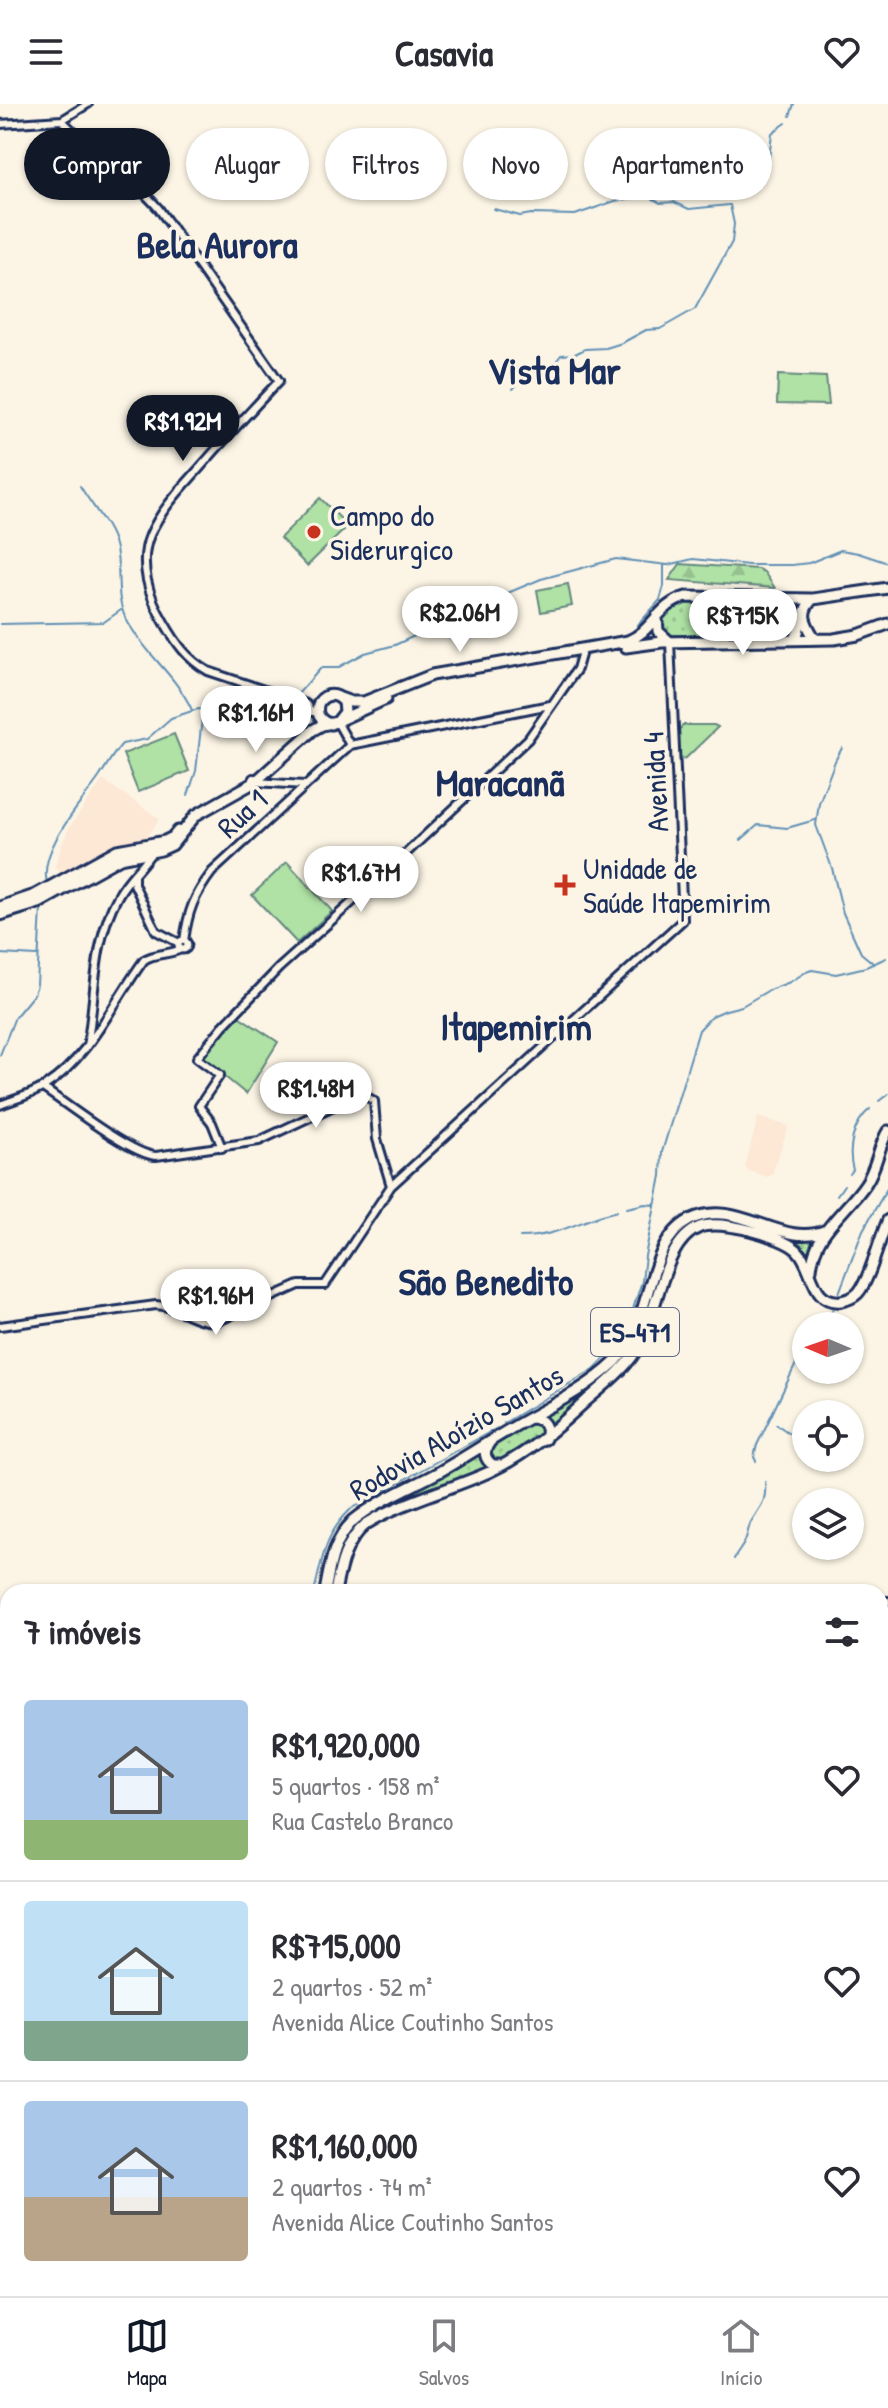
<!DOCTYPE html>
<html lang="pt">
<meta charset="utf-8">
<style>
:root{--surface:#fff;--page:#f7f7f7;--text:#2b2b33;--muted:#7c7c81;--line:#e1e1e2;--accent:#111827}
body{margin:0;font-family:"Patrick Hand",sans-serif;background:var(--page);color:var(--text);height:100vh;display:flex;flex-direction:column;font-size:30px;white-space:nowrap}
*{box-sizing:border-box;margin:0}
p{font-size:26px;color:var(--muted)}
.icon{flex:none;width:44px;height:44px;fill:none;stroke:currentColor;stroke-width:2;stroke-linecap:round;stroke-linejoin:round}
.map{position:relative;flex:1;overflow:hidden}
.details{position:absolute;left:0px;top:1480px;width:888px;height:712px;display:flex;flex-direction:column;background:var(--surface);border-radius:24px 24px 0 0;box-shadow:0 2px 6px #0004}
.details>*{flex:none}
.guide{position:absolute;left:24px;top:24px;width:840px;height:72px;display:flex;gap:16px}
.needle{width:52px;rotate:272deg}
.buttons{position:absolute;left:792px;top:1208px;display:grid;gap:16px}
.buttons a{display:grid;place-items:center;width:72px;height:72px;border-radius:50%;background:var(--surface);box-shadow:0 2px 6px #0004;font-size:40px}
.price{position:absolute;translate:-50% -68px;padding:0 18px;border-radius:28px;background:#fff;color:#222;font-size:26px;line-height:52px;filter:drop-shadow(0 2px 4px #0008)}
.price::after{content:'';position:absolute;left:50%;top:48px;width:24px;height:18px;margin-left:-12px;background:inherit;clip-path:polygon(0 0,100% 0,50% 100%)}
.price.current{background:var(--accent);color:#fff}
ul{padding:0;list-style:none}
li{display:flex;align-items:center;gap:24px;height:200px;padding:0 24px}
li+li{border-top:2px solid var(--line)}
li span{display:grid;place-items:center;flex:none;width:224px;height:160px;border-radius:8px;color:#555}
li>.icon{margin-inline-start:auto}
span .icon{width:96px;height:96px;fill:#fffc;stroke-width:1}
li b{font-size:34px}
h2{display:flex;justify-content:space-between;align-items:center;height:96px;padding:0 24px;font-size:34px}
.pill{padding:0 28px;border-radius:36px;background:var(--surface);box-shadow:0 2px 6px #0004;font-size:28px;line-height:72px}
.pill.current{background:var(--accent);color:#fff}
header{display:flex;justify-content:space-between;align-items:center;height:104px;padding:0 24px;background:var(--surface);font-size:36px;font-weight:800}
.dock{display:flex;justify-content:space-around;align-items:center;height:112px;border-top:2px solid var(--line);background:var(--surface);font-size:22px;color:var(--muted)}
.dock a{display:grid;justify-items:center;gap:4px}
.dock .current{color:var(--accent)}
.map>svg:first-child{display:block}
</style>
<header><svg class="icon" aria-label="menu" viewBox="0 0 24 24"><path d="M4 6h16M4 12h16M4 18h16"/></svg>Casavia<svg class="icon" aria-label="heart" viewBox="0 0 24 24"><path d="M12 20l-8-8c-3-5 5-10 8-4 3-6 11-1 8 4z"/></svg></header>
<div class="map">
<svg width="888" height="2192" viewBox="0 0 888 2192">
<defs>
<pattern id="grass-dots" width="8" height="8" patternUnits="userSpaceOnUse" patternTransform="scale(2)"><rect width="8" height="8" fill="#afe2a4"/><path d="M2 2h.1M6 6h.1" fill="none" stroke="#96c290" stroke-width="1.8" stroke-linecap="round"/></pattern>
<pattern id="forest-firs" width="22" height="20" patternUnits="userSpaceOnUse" patternTransform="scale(2)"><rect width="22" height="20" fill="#afe2a4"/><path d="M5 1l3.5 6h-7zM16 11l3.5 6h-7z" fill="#96c290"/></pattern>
</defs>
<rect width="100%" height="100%" fill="#fcf5e5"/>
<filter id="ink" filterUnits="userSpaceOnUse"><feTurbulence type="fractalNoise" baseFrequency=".0125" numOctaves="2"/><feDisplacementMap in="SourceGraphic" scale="16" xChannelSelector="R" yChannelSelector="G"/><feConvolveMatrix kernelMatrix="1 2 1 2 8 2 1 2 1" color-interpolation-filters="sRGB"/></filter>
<g filter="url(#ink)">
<path fill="#fde7d5" d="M103 676 160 715 143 738 63 773 58 765 55 763 61 743 69 724Z
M758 1013 789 1022 772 1070 768 1073 747 1066 745 1063Z"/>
<path fill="url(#grass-dots)" stroke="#658881" stroke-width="2" d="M694 497 775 501V531H667L661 525 662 512 675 502Z
M711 1111 815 1132 807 1154 786 1135 728 1117 707 1118 687 1126 672 1144 648 1220 626 1257 554 1321 541 1311 597 1277 636 1233 643 1218 664 1147 684 1122Z
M533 1317 543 1322 542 1332 498 1358 490 1357 489 1343Z
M477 1350H479L484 1360 491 1363 378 1408C342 1427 339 1451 332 1488H326L338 1441 363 1410Z
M880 2008 888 2010V2192H765L769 2184H880Z
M624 2184H723L718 2192H619Z"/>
<path fill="url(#forest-firs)" stroke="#658881" stroke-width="2" d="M680 460 758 465 764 468 775 484 669 476Z"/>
<path fill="#afe2a4" stroke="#658881" stroke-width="2" d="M778 271 826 273 829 301 777 300Z
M320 394 348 422 307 462 280 434Z
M568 480 572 502 541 508 537 486Z
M683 621H714L718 623 686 654 681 655 679 653 678 628Z
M174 630 189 667 138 688 123 650Z
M287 758 332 807 297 839 252 791Z
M237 911 278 938 246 990 203 955V947Z"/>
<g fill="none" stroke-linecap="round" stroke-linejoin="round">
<path stroke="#6190b6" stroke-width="2" d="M790 12 794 0
M738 92 769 54 772 29 786 19
M494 105 520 112 531 110 575 111 615 97 648 92 660 99 674 98 689 105 729 101
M513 285C527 269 533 264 554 260L561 251 575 250 585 245 606 244 622 239 646 226 660 225 695 205 732 138 734 120 730 101
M80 382C91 401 110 421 115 441 122 465 114 492 126 515 144 549 176 571 192 606
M0 520 104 518 121 506
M637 522 660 496 664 482V462
M297 591 321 564H337L365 549 395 541 438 521 452 517 498 493 541 475 616 455 668 461 693 455 748 461H792L809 459 841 446 858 449 888 459
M842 644 835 657 819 699 816 721 832 764 843 809 861 849 873 859
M188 691 196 667 203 606
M741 736 758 721 787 724 815 716
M47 779C38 745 82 699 100 672 107 661 113 650 122 640L147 635 171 614 198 605 236 609 258 603 283 605 291 599
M0 850 37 852
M0 951 15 913 34 890 37 881 41 804
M879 997 888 990
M850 1070 853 1066C847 1045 853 1019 870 1005
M837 1091 844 1081
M627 1104 645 1100 653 1101 656 1098
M520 1133C559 1133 581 1115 617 1107
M839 1189 863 1126 888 1083
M816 1222 830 1212 833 1204
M504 1319 594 1265 615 1244 627 1224 642 1177 645 1152 661 1072 662 1048 699 926 712 912 726 906 742 902 769 886 790 878 806 868 812 866 836 870 866 863 886 854
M776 1320 789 1329
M756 1357 754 1353 757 1341 806 1239
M734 1455C737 1449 741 1445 744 1439 747 1433 748 1426 750 1420 759 1402 767 1401 765 1378
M314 1488C323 1453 324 1431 351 1405L497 1324
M880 1538 888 1539
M608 2184 669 2192
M357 2192 371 2184"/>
<defs>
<path id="minor" d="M62 16C92 48 131 72 159 105L279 277C251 306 224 336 197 367 180 386 160 407 150 431 138 459 149 493 164 518 176 539 187 555 208 567L306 600 311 608H317
M62 16 88 0
M0 20 62 16
M337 618 350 641
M253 674 255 678 305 681
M134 770V780L156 827 179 839
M178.5 841a4.5 4.5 0 1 1 9 0a4.5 4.5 0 1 1-9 0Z
M184 837C188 807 194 792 212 768L350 641 550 601
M88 936C96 887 93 837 118 792 127 775 142 763 152 748
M43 984C66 1000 132 1051 156 1052L259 1037 361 989 374 997 377 1035 391 1082
M0 1001C15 995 32 991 45 982 91 952 113 898 144 856 154 849 169 851 181 845
M222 1044 212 1019 199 1002 220 971 197 954 223 922 279 864 401 754 528 635 577 565 581 551
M0 1222 156 1201C178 1202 195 1218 216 1218L299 1181H325L391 1082 683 816 670 538
M795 1488H824
M880 1498 888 1497
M0 1689 8 1695
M0 2064 8 2059
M250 2184 252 2192
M555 2192 562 2184"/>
<path id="major" d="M813 495C798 509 806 520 815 535
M782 496C795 507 805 518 795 535
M657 512 658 527 670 538
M626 543 662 538 834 535 858 531 888 520
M340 594 351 598H364L432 571 628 537C653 527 657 501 686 493L813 495 888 484
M340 616 386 595
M0 803 35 791 117 746 165 737 173 733 178 727
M0 811 39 799 120 754 161 746 172 741 196 711 255 678 313 626 322 621 337 618 345 608 344 598C336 589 326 589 319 598 315 609 319 617 331 620
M811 1166C814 1127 846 1109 866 1079 877 1063 878 1043 888 1027
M530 1314C543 1314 549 1322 545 1335
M490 1338C483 1347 484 1355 493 1361H502
M325 1488C330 1461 333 1436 354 1416 379 1396 411 1383 439 1368 471 1350 501 1329 533 1312 561 1297 592 1280 615 1258 653 1220 644 1140 690 1116 737 1092 782 1146 826 1126
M335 1488C340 1462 345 1438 366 1420 404 1397 449 1386 489 1368 528 1350 557 1324 587 1296 601 1284 615 1273 627 1259 660 1223 657 1140 700 1123 720 1115 782 1132 797 1146 814 1162 810 1200 841 1197 847 1196 854 1193 858 1189 870 1176 879 1135 888 1116
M0 1866 8 1860
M0 1879 8 1873
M0 2187 3 2192"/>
</defs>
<use href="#minor" stroke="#1b2f5e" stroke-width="12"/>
<use href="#major" stroke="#1b2f5e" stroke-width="15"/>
<use href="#minor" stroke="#fcf5e5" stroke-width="6"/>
<use href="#major" stroke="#fcf5e5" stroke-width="9"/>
</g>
</g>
<g fill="#c8321e" stroke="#fcf5e5" stroke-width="3">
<circle cx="314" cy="428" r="8"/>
<path d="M561 769h8v8h8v8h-8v8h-8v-8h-8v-8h8z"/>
</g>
<g text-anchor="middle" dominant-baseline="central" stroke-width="7" stroke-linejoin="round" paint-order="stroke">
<rect fill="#fcf5e5" stroke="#5e6a86" stroke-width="2" x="591" y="1204" width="88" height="48" rx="6"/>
<g font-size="28" font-weight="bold" fill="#1b2f5e">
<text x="635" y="1228">ES-471</text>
</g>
<g font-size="30" fill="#1b2f5e" stroke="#fcf5e5" text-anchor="start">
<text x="330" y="411">Campo do<tspan x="330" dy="34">Siderurgico</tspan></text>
<text x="583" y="764">Unidade de<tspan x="583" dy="34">Saúde Itapemirim</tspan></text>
</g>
<g font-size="30" fill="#1b2f5e" stroke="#fcf5e5">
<text transform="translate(655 678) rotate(-93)">Avenida 4</text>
<text transform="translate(242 709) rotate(-43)">Rua 1</text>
<text transform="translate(456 1328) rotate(-30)">Rodovia Aloízio Santos</text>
</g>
<g font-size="38" font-weight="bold" fill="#1b2f5e" stroke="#fcf5e5">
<text x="217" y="140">Bela Aurora</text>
<text x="554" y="266">Vista Mar</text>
<text x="500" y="678">Maracanã</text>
<text x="516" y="922">Itapemirim</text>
<text x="486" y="1177">São Benedito</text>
</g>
</g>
</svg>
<div class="buttons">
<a><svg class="needle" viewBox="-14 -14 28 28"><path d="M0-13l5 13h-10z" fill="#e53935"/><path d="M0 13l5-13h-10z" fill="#7c7c81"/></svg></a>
<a><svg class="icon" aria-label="locate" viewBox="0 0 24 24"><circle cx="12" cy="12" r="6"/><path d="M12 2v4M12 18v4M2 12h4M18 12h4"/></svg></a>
<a><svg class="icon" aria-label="layers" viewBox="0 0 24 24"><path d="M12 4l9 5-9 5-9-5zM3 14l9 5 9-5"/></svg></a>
</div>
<b class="price current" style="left:183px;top:359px">R$1.92M</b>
<b class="price" style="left:460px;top:550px">R$2.06M</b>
<b class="price" style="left:743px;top:553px">R$715K</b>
<b class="price" style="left:256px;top:650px">R$1.16M</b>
<b class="price" style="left:361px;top:810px">R$1.67M</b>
<b class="price" style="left:316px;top:1026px">R$1.48M</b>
<b class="price" style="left:216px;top:1233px">R$1.96M</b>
<div class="guide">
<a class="pill current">Comprar</a>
<a class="pill">Alugar</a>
<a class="pill">Filtros</a>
<a class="pill">Novo</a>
<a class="pill">Apartamento</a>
</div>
<section class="details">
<h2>7 imóveis<svg class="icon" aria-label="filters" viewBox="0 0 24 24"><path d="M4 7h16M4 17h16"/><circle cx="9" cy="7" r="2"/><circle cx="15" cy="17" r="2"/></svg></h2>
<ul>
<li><span style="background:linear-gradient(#a9c7e8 75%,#8fb573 0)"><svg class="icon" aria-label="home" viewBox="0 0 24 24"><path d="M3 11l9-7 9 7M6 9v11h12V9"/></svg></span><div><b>R$1,920,000</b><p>5 quartos · 158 m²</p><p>Rua Castelo Branco</p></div><svg class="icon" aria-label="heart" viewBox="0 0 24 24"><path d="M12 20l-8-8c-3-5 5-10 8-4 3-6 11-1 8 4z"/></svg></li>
<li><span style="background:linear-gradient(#bfe0f5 75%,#7fa58c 0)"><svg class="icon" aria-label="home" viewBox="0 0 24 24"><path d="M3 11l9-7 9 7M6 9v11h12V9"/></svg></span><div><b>R$715,000</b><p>2 quartos · 52 m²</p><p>Avenida Alice Coutinho Santos</p></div><svg class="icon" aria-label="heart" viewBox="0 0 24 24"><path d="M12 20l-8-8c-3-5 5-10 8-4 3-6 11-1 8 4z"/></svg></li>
<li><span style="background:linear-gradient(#a9c7e8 60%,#b9a48a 0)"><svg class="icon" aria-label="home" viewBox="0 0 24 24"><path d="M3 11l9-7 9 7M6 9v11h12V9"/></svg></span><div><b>R$1,160,000</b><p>2 quartos · 74 m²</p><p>Avenida Alice Coutinho Santos</p></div><svg class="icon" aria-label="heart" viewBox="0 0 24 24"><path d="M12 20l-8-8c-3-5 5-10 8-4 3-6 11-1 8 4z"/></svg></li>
</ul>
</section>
</div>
<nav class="dock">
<a class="current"><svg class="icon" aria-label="map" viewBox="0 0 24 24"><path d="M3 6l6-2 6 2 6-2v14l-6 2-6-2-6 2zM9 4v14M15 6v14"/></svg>Mapa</a>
<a><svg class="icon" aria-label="saved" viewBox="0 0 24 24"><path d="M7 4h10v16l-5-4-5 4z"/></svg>Salvos</a>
<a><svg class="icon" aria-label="home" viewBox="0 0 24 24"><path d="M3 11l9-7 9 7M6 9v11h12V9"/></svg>Início</a>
</nav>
